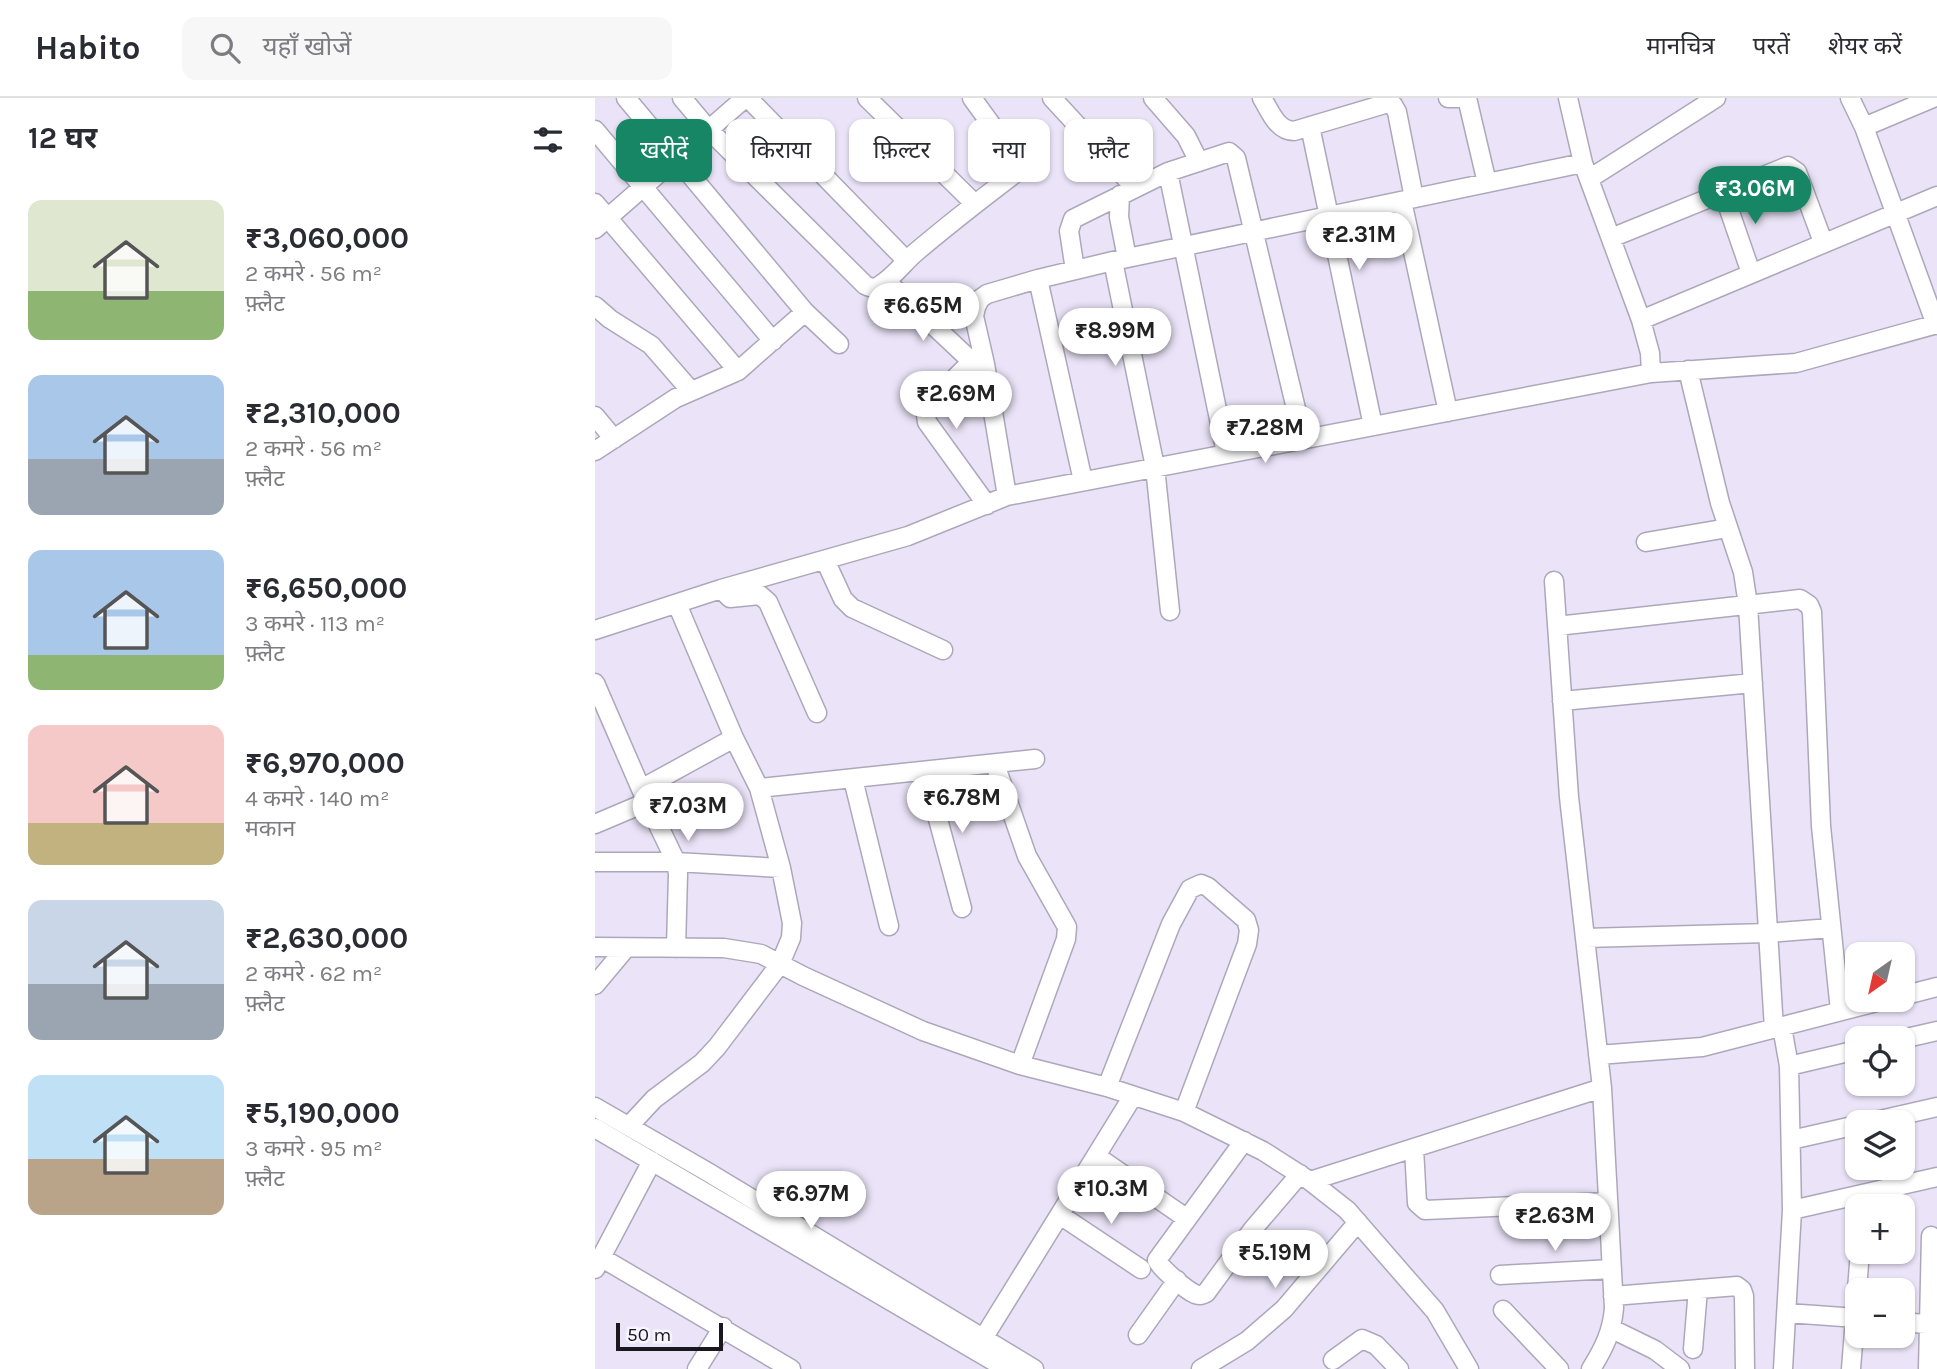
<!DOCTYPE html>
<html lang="hi">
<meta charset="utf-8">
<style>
:root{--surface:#fff;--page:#f7f7f7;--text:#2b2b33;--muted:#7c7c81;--line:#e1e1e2;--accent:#168664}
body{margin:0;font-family:Karla,"Noto Sans Devanagari",sans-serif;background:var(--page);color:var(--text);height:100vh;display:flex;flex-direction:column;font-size:26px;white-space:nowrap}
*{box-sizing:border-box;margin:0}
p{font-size:23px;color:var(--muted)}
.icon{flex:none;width:38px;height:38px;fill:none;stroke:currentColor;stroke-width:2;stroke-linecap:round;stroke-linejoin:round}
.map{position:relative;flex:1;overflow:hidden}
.side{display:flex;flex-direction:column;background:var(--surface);width:595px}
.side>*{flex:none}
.banner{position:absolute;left:21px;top:21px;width:665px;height:63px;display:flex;gap:14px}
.needle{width:46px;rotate:214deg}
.fabs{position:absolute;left:1250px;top:844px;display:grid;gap:14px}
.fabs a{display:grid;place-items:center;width:70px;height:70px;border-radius:14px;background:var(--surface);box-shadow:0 2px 5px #0004;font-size:35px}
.scale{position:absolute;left:21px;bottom:18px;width:107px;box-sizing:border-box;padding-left:7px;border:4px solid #1a171e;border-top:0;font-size:19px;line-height:24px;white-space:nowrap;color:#1a171e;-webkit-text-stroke:5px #f7f3ff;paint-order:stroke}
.price{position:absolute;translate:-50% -60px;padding:0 16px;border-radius:24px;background:#fff;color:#222;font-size:23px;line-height:46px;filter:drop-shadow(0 2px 4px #0008)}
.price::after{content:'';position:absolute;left:50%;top:42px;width:21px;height:16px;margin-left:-10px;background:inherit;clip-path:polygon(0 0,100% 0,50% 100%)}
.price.current{background:var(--accent);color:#fff}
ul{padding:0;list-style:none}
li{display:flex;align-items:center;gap:21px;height:175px;padding:0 28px}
li span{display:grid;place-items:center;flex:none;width:196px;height:140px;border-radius:14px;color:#555}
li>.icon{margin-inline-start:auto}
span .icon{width:84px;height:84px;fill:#fffc;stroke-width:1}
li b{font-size:30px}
h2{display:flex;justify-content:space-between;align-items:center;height:84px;padding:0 28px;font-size:30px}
.tag{padding:0 24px;border-radius:14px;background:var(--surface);box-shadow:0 2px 5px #0004;font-size:24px;line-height:63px}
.tag.current{background:var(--accent);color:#fff}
header{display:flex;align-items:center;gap:42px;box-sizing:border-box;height:98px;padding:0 35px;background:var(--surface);border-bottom:2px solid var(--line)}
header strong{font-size:33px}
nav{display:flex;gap:38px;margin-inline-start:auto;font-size:24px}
.search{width:490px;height:63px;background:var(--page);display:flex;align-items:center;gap:18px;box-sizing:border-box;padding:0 24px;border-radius:14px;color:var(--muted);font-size:26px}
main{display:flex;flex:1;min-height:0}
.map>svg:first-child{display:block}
</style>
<header>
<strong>Habito</strong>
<div class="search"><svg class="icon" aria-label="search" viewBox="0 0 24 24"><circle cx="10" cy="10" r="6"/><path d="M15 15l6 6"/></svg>यहाँ खोजें</div>
<nav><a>मानचित्र</a><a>परतें</a><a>शेयर करें</a></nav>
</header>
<main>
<section class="side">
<h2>12 घर<svg class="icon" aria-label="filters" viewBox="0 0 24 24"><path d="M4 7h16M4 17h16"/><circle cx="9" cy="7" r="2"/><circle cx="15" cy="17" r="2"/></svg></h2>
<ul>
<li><span style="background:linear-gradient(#dfe7d0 65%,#8fb573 0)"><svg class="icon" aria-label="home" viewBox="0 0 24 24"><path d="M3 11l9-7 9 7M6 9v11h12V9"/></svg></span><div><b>₹3,060,000</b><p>2 कमरे · 56 m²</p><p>फ़्लैट</p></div></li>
<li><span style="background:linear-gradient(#a9c7e8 60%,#9aa5b1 0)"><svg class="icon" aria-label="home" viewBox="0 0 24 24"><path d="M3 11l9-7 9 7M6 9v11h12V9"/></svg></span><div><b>₹2,310,000</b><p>2 कमरे · 56 m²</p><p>फ़्लैट</p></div></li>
<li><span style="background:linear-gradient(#a9c7e8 75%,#8fb573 0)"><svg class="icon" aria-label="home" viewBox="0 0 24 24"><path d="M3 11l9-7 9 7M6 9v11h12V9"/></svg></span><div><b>₹6,650,000</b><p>3 कमरे · 113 m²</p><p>फ़्लैट</p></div></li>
<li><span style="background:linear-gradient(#f6c9c9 70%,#c2b280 0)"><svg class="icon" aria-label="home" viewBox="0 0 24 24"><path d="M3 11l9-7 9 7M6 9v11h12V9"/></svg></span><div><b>₹6,970,000</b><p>4 कमरे · 140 m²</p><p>मकान</p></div></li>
<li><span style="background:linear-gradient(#c9d6e8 60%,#9aa5b1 0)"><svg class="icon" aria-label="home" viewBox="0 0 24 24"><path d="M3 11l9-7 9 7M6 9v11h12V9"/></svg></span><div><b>₹2,630,000</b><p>2 कमरे · 62 m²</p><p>फ़्लैट</p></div></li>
<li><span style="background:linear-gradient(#bfe0f5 60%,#b9a48a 0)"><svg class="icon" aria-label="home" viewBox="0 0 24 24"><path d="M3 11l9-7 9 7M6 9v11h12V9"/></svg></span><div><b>₹5,190,000</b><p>3 कमरे · 95 m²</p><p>फ़्लैट</p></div></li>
</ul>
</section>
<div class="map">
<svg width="1342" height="1271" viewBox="0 0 1342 1271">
<rect width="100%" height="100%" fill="#ebe4f8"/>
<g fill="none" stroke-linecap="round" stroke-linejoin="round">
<defs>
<path id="minor" d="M31 0 210 214 244 246
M87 0 114 32 270 187C276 190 280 191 285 187 299 179 309 164 321 154 353 127 385 102 418 77L421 72 419 58 377 0
M153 0 311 162
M272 0 380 106
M457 0 539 89
M558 0 591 38 604 64
M667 0C675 13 682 33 699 33L793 5 798 7 802 14 819 100
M853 0H863
M872 0 892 85
M973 0 988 65 1046 222 1055 255 1056 275
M1255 0 1269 29 1341 227
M715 28 778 328
M1269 29 1338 0
M0 32 178 243
M573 74 631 355
M994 81 1121 0
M1128 94 1156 175
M525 97 524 119 532 160
M807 103 853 314
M0 105 143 273
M0 131 150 0
M1016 140 1193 68 1202 74 1228 144
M518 163 560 369 575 513
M480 172 474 133 478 121 573 74 634 54 641 60 708 340
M443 181 488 383
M291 183 371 258 389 266
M0 208 15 221 56 247 96 293
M1046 222 1342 98
M378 262 330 310 332 324 392 407
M1093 272 1125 405 1148 474 1153 507 1179 931
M0 318 19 341
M0 353 81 300 143 273 210 214
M412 398 390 266 379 218 381 209 385 201 392 196 443 181 518 163 988 65
M1051 444 1133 430
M230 462 248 501 257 510 348 552
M959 483 974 699 1007 990 1019 1210C1017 1234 1009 1250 996 1271
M126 491 135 500 165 497 173 504 222 615
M962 528 1205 501 1214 507 1217 514 1226 728 1245 913
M0 532 126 491 313 438 412 398 1056 275 1201 265 1342 226
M0 585 46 691 81 764 83 776 81 850
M967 603 1158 585
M400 666 432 758 472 829 471 841 425 967
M330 673 367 810
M258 681 294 828
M164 690 440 661
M46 691 139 640
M0 726 52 704
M0 764H81L186 770
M990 840 1172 835 1236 830
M0 849 129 850 166 856 208 878 328 933 425 967 512 989 589 1014 668 1053 715 1083 752 1112 840 1213 874 1271
M0 887 31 850
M1307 898 1342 889
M1187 929 1194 968 1197 1112 1188 1271
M1307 941 1342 933
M1003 957 1107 949 1293 901
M1194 968 1262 952
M512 989 576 826 595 791 606 786 613 789 651 822 654 832 652 846 589 1014
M0 1009 111 1073 439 1271
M1276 1024 1342 1009
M34 1028 59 1001 107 965 122 949 185 866 196 840 197 825 186 770 164 690 139 640 82 506
M0 1030 412 1271
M1196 1042 1262 1027
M649 1043 562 1162C565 1170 591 1192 600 1196 606 1198 606 1197 611 1195L658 1131 705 1076
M819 1050 822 1105 830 1112 1013 1104
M501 1058 591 1120
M715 1083 1007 990
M1197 1112 1342 1079
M465 1117 546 1171
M7 1160 196 1271
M0 1171 57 1063
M905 1177 1017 1171
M1262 1192 1265 1153
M1018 1198 1142 1188 1147 1192 1149 1198 1150 1271
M908 1212 964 1271
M1192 1215 1262 1220
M1307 1224 1342 1227
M1017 1231 1060 1252 1085 1271
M543 1237 582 1182
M389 1239 538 998
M1098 1251 1103 1191
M738 1262 767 1241 781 1247 804 1271
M102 1271 128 1229
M606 1271 652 1243 689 1211 763 1124
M1256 1271 1262 1195
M1333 1271 1336 1138"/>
</defs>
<use href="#minor" stroke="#aea7ba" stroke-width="21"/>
<use href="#minor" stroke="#fff" stroke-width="18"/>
</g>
</svg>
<div class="fabs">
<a><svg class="needle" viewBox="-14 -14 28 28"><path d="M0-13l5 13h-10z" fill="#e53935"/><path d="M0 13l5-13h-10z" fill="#7c7c81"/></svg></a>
<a><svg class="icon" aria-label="locate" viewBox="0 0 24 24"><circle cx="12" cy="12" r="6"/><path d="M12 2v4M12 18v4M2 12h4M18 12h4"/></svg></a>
<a><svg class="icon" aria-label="layers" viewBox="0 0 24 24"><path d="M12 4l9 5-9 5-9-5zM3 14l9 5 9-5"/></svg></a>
<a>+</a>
<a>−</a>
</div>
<div class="scale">50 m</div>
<b class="price current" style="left:1160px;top:128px">₹3.06M</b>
<b class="price" style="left:764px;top:174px">₹2.31M</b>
<b class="price" style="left:328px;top:245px">₹6.65M</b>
<b class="price" style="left:520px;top:270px">₹8.99M</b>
<b class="price" style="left:361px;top:333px">₹2.69M</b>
<b class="price" style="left:670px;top:367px">₹7.28M</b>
<b class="price" style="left:367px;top:737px">₹6.78M</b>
<b class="price" style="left:93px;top:745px">₹7.03M</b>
<b class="price" style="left:516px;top:1128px">₹10.3M</b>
<b class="price" style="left:216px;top:1133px">₹6.97M</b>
<b class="price" style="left:960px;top:1155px">₹2.63M</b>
<b class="price" style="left:680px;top:1192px">₹5.19M</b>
<div class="banner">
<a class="tag current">खरीदें</a>
<a class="tag">किराया</a>
<a class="tag">फ़िल्टर</a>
<a class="tag">नया</a>
<a class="tag">फ़्लैट</a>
</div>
</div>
</main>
